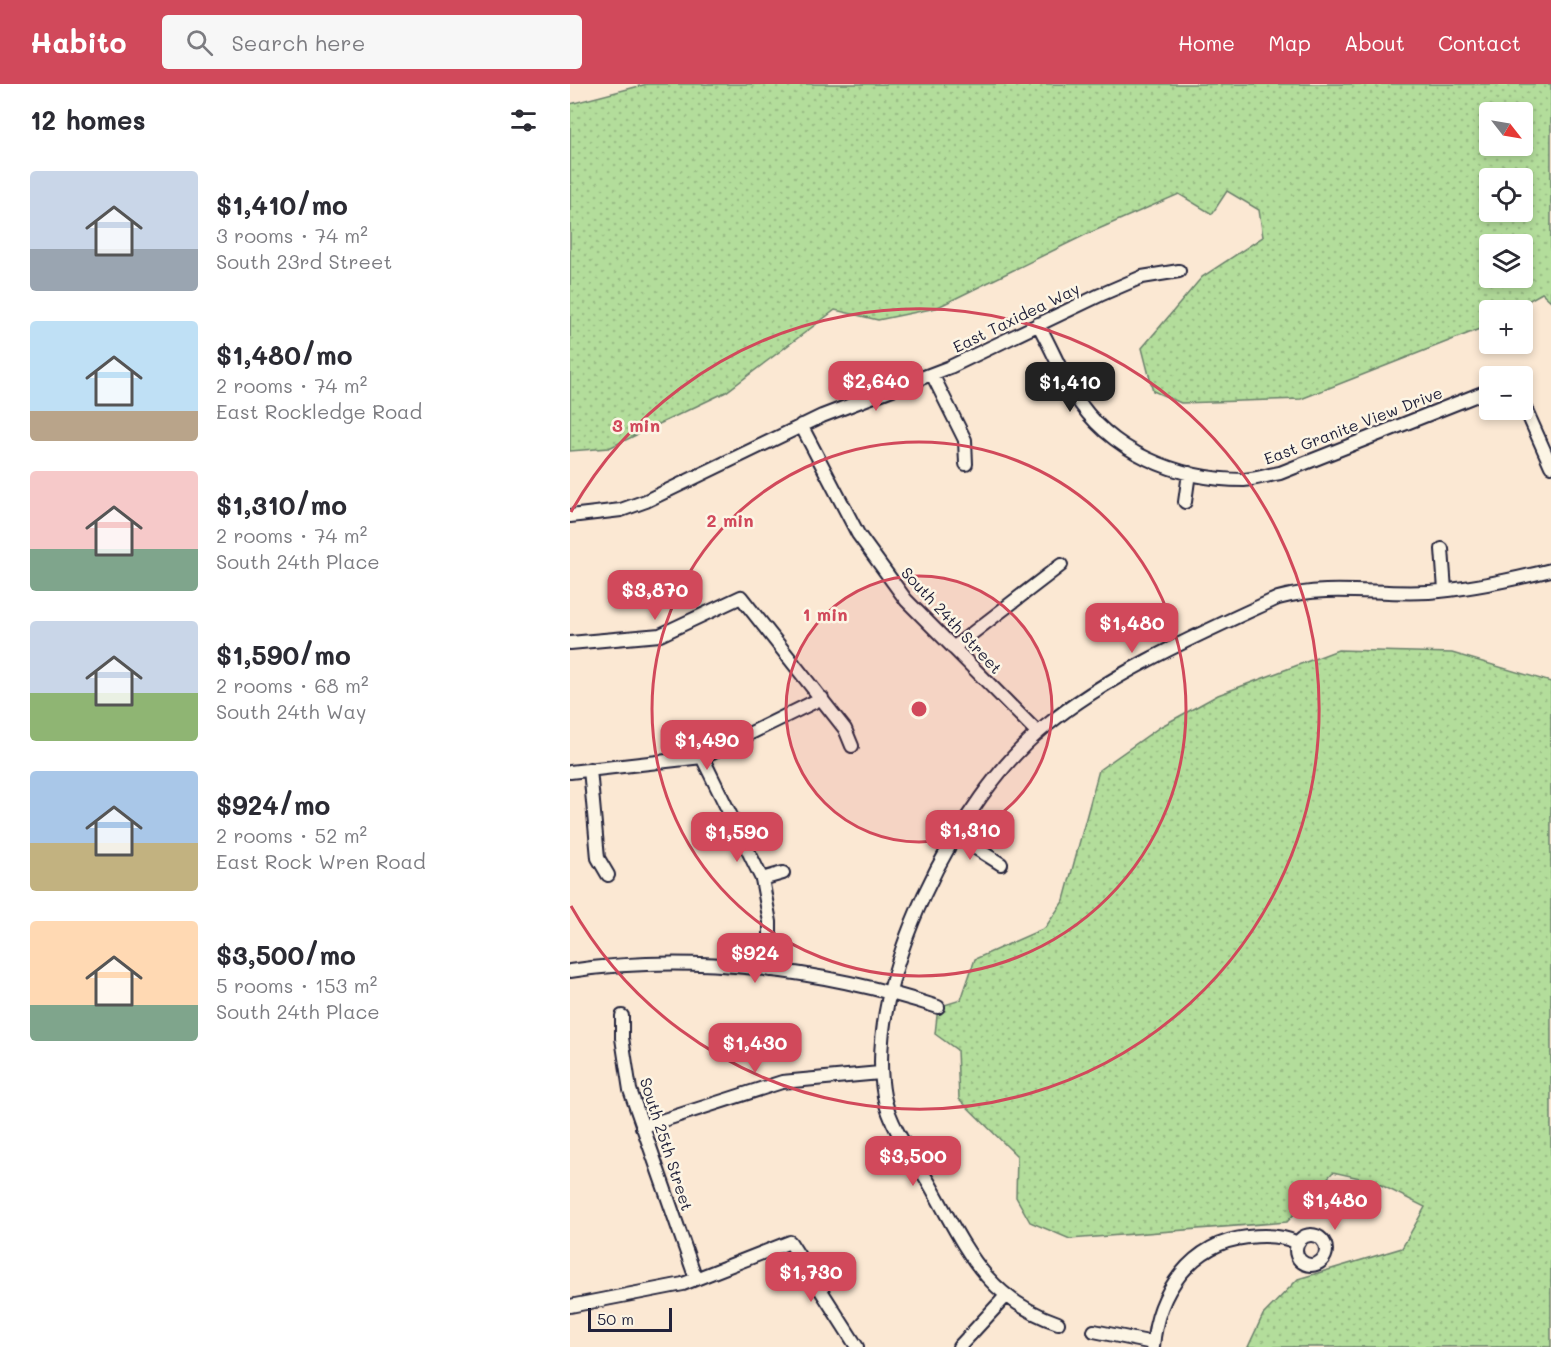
<!DOCTYPE html>
<meta charset="utf-8">
<style>
:root{--surface:#fff;--page:#f7f7f7;--text:#2b2b33;--muted:#7c7c81;--accent:#d1495b}
body{margin:0;font-family:Mali,sans-serif;background:var(--page);color:var(--text);height:100vh;display:flex;flex-direction:column;font-size:22px;white-space:nowrap}
*{box-sizing:border-box;margin:0}
p{font-size:20px;color:var(--muted)}
.icon{flex:none;width:33px;height:33px;fill:none;stroke:currentColor;stroke-width:2;stroke-linecap:round;stroke-linejoin:round}
.map{position:relative;flex:1;overflow:hidden}
.side{display:flex;flex-direction:column;background:var(--surface);width:570px}
.side>*{flex:none}
.needle{width:39px;rotate:121deg}
.buttons{position:absolute;left:909px;top:18px;display:grid;gap:12px}
.buttons a{display:grid;place-items:center;width:54px;height:54px;border-radius:6px;background:var(--surface);box-shadow:0 3px 9px #0003;font-size:30px}
.scale{position:absolute;left:18px;bottom:15px;width:84px;box-sizing:border-box;padding-left:6px;border:3px solid #22223b;border-top:0;font-size:16px;line-height:21px;white-space:nowrap;color:#22223b;-webkit-text-stroke:4px #fcf5e5;paint-order:stroke}
.price{position:absolute;translate:-50% -51px;padding:0 14px;border-radius:12px;background:var(--accent);color:#fff;font-size:20px;line-height:39px;filter:drop-shadow(0 2px 3px #0008)}
.price::after{content:'';position:absolute;left:50%;top:36px;width:18px;height:14px;margin-left:-9px;background:inherit;clip-path:polygon(0 0,100% 0,50% 100%)}
.price.current{background:#222;color:#fff}
ul{padding:0;list-style:none}
li{display:flex;align-items:center;gap:18px;height:150px;padding:0 30px}
li span{display:grid;place-items:center;flex:none;width:168px;height:120px;border-radius:6px;color:#555}
li>.icon{margin-inline-start:auto}
span .icon{width:72px;height:72px;fill:#fffc;stroke-width:1}
li b{font-size:26px}
h2{display:flex;justify-content:space-between;align-items:center;height:72px;padding:0 30px;font-size:26px}
header{display:flex;align-items:center;gap:36px;box-sizing:border-box;height:84px;padding:0 30px;background:var(--accent);color:#fff}
header strong{font-size:28px}
nav{display:flex;gap:33px;margin-inline-start:auto;font-size:21px}
.search{width:420px;height:54px;background:var(--page);display:flex;align-items:center;gap:15px;box-sizing:border-box;padding:0 21px;border-radius:6px;color:var(--muted);font-size:22px}
main{display:flex;flex:1;min-height:0}
.map>svg:first-child{display:block}
</style>
<header>
<strong>Habito</strong>
<div class="search"><svg class="icon" aria-label="search" viewBox="0 0 24 24"><circle cx="10" cy="10" r="6"/><path d="M15 15l6 6"/></svg>Search here</div>
<nav><a>Home</a><a>Map</a><a>About</a><a>Contact</a></nav>
</header>
<main>
<section class="side">
<h2>12 homes<svg class="icon" aria-label="filters" viewBox="0 0 24 24"><path d="M4 7h16M4 17h16"/><circle cx="9" cy="7" r="2"/><circle cx="15" cy="17" r="2"/></svg></h2>
<ul>
<li><span style="background:linear-gradient(#c9d6e8 65%,#9aa5b1 0)"><svg class="icon" aria-label="home" viewBox="0 0 24 24"><path d="M3 11l9-7 9 7M6 9v11h12V9"/></svg></span><div><b>$1,410/mo</b><p>3 rooms · 74 m²</p><p>South 23rd Street</p></div></li>
<li><span style="background:linear-gradient(#bfe0f5 75%,#b9a48a 0)"><svg class="icon" aria-label="home" viewBox="0 0 24 24"><path d="M3 11l9-7 9 7M6 9v11h12V9"/></svg></span><div><b>$1,480/mo</b><p>2 rooms · 74 m²</p><p>East Rockledge Road</p></div></li>
<li><span style="background:linear-gradient(#f6c9c9 65%,#7fa58c 0)"><svg class="icon" aria-label="home" viewBox="0 0 24 24"><path d="M3 11l9-7 9 7M6 9v11h12V9"/></svg></span><div><b>$1,310/mo</b><p>2 rooms · 74 m²</p><p>South 24th Place</p></div></li>
<li><span style="background:linear-gradient(#c9d6e8 60%,#8fb573 0)"><svg class="icon" aria-label="home" viewBox="0 0 24 24"><path d="M3 11l9-7 9 7M6 9v11h12V9"/></svg></span><div><b>$1,590/mo</b><p>2 rooms · 68 m²</p><p>South 24th Way</p></div></li>
<li><span style="background:linear-gradient(#a9c7e8 60%,#c2b280 0)"><svg class="icon" aria-label="home" viewBox="0 0 24 24"><path d="M3 11l9-7 9 7M6 9v11h12V9"/></svg></span><div><b>$924/mo</b><p>2 rooms · 52 m²</p><p>East Rock Wren Road</p></div></li>
<li><span style="background:linear-gradient(#ffd9b3 70%,#7fa58c 0)"><svg class="icon" aria-label="home" viewBox="0 0 24 24"><path d="M3 11l9-7 9 7M6 9v11h12V9"/></svg></span><div><b>$3,500/mo</b><p>5 rooms · 153 m²</p><p>South 24th Place</p></div></li>
</ul>
</section>
<div class="map">
<svg width="981" height="1263" viewBox="0 0 981 1263">
<defs>
<pattern id="grass-dots" width="8" height="8" patternUnits="userSpaceOnUse" patternTransform="scale(1.5)"><rect width="8" height="8" fill="#b3dd9b"/><path d="M2 2h.1M6 6h.1" fill="none" stroke="#9abd86" stroke-width="1.8" stroke-linecap="round"/></pattern>
</defs>
<rect width="100%" height="100%" fill="#fbe8d3"/>
<filter id="ink" filterUnits="userSpaceOnUse"><feTurbulence type="fractalNoise" baseFrequency=".0167" numOctaves="2"/><feDisplacementMap in="SourceGraphic" scale="12" xChannelSelector="R" yChannelSelector="G"/><feConvolveMatrix kernelMatrix="1 2 1 2 8 2 1 2 1" color-interpolation-filters="sRGB"/></filter>
<g filter="url(#ink)">
<path fill="url(#grass-dots)" stroke="#6a806b" stroke-width="1.5" fill-rule="evenodd" d="M77 0H981V217L972 209 942 226H920L919 239 912 244 731 315 611 319 583 307 572 264 632 193 693 153 689 126 657 107 642 130 609 110 517 150 366 224 308 236 265 226 156 308 39 364 0 367V20ZM920 28H952V62H920ZM920 94H952V128H920ZM920 160H952V194H920Z
M768 566 882 569 981 598V1263H678L693 1231 728 1195 832 1164 855 1123 803 1097 763 1088 717 1138 500 1155 460 1138 446 1113 447 1072 389 1015 387 966 365 950 368 923 391 916 405 875 475 844 494 816 529 686 590 643 648 611Z"/>
<g fill="none" stroke-linecap="round" stroke-linejoin="round">
<defs>
<path id="street" d="M468 240C481 263 491 288 504 310 539 368 608 396 674 396 686 395 698 391 710 389L920 306
M362 290 395 356 396 380
M952 317 981 382
M231 341 288 450 336 516 468 649
M615 418 619 389
M0 432 51 426 76 417 252 332 380 283 530 211 572 193 609 187
M872 465 875 506
M0 559 90 551 171 513 275 645 282 662
M383 564 491 481
M132 673 192 795 200 838V886
M20 685 28 774 38 791
M0 688 132 673 252 614
M385 751 431 780
M192 795 213 789
M0 887C121 869 252 885 368 923
M52 932V954L60 1006 126 1195
M72 1043 212 998 310 989
M726 1166a15 15 0 1 1 30 0a15 15 0 1 1-30 0Z
M0 1222 113 1200 220 1158 287 1263
M488 1239C414 1214 395 1162 359 1099 343 1073 320 1043 314 1012 293 899 388 712 476 642 542 588 630 550 708 514 758 500 807 511 859 508 900 505 941 496 981 486
M524 1247 583 1259
M389 1263 436 1212
M583 1263C587 1209 621 1159 678 1153 694 1151 712 1151 728 1159"/>
</defs>
<use href="#street" stroke="#22223b" stroke-width="16"/>
<use href="#street" stroke="#fcf5e5" stroke-width="12"/>
</g>
</g>
<circle cx="349" cy="625" r="133" fill="#d1495b" fill-opacity=".12"/>
<g fill="none" stroke="#d1495b" stroke-width="3">
<circle cx="349" cy="625" r="133"/>
<circle cx="349" cy="625" r="267"/>
<path d="M1 428A400 400 0 1 1 1 822"/>
</g>
<g text-anchor="middle" dominant-baseline="central" stroke-width="5" stroke-linejoin="round" paint-order="stroke">
<g font-size="16" fill="#22223b" stroke="#fcf5e5">
<text transform="translate(446 233) rotate(-26)">East Taxidea Way</text>
<text transform="translate(783 341) rotate(-21)">East Granite View Drive</text>
<text transform="translate(382 536) rotate(47)">South 24th Street</text>
<text transform="translate(97 1060) rotate(72)">South 25th Street</text>
</g>
</g>
<circle cx="349" cy="625" r="9" fill="#d1495b" stroke="#fcf5e5" stroke-width="3"/>
<g font-size="18" text-anchor="middle" font-weight="bold" fill="#d1495b" stroke="#fcf5e5" stroke-width="5" stroke-linejoin="round" paint-order="stroke">
<text x="66" y="348">3 min</text>
<text x="160" y="443">2 min</text>
<text x="255" y="537">1 min</text>
</g>
</svg>
<div class="buttons">
<a><svg class="needle" viewBox="-14 -14 28 28"><path d="M0-13l5 13h-10z" fill="#e53935"/><path d="M0 13l5-13h-10z" fill="#7c7c81"/></svg></a>
<a><svg class="icon" aria-label="locate" viewBox="0 0 24 24"><circle cx="12" cy="12" r="6"/><path d="M12 2v4M12 18v4M2 12h4M18 12h4"/></svg></a>
<a><svg class="icon" aria-label="layers" viewBox="0 0 24 24"><path d="M12 4l9 5-9 5-9-5zM3 14l9 5 9-5"/></svg></a>
<a>+</a>
<a>−</a>
</div>
<div class="scale">50 m</div>
<b class="price" style="left:306px;top:328px">$2,640</b>
<b class="price current" style="left:500px;top:329px">$1,410</b>
<b class="price" style="left:85px;top:537px">$3,870</b>
<b class="price" style="left:562px;top:570px">$1,480</b>
<b class="price" style="left:137px;top:687px">$1,490</b>
<b class="price" style="left:400px;top:777px">$1,310</b>
<b class="price" style="left:167px;top:779px">$1,590</b>
<b class="price" style="left:185px;top:900px">$924</b>
<b class="price" style="left:185px;top:990px">$1,430</b>
<b class="price" style="left:343px;top:1103px">$3,500</b>
<b class="price" style="left:765px;top:1147px">$1,480</b>
<b class="price" style="left:241px;top:1219px">$1,730</b>
</div>
</main>
